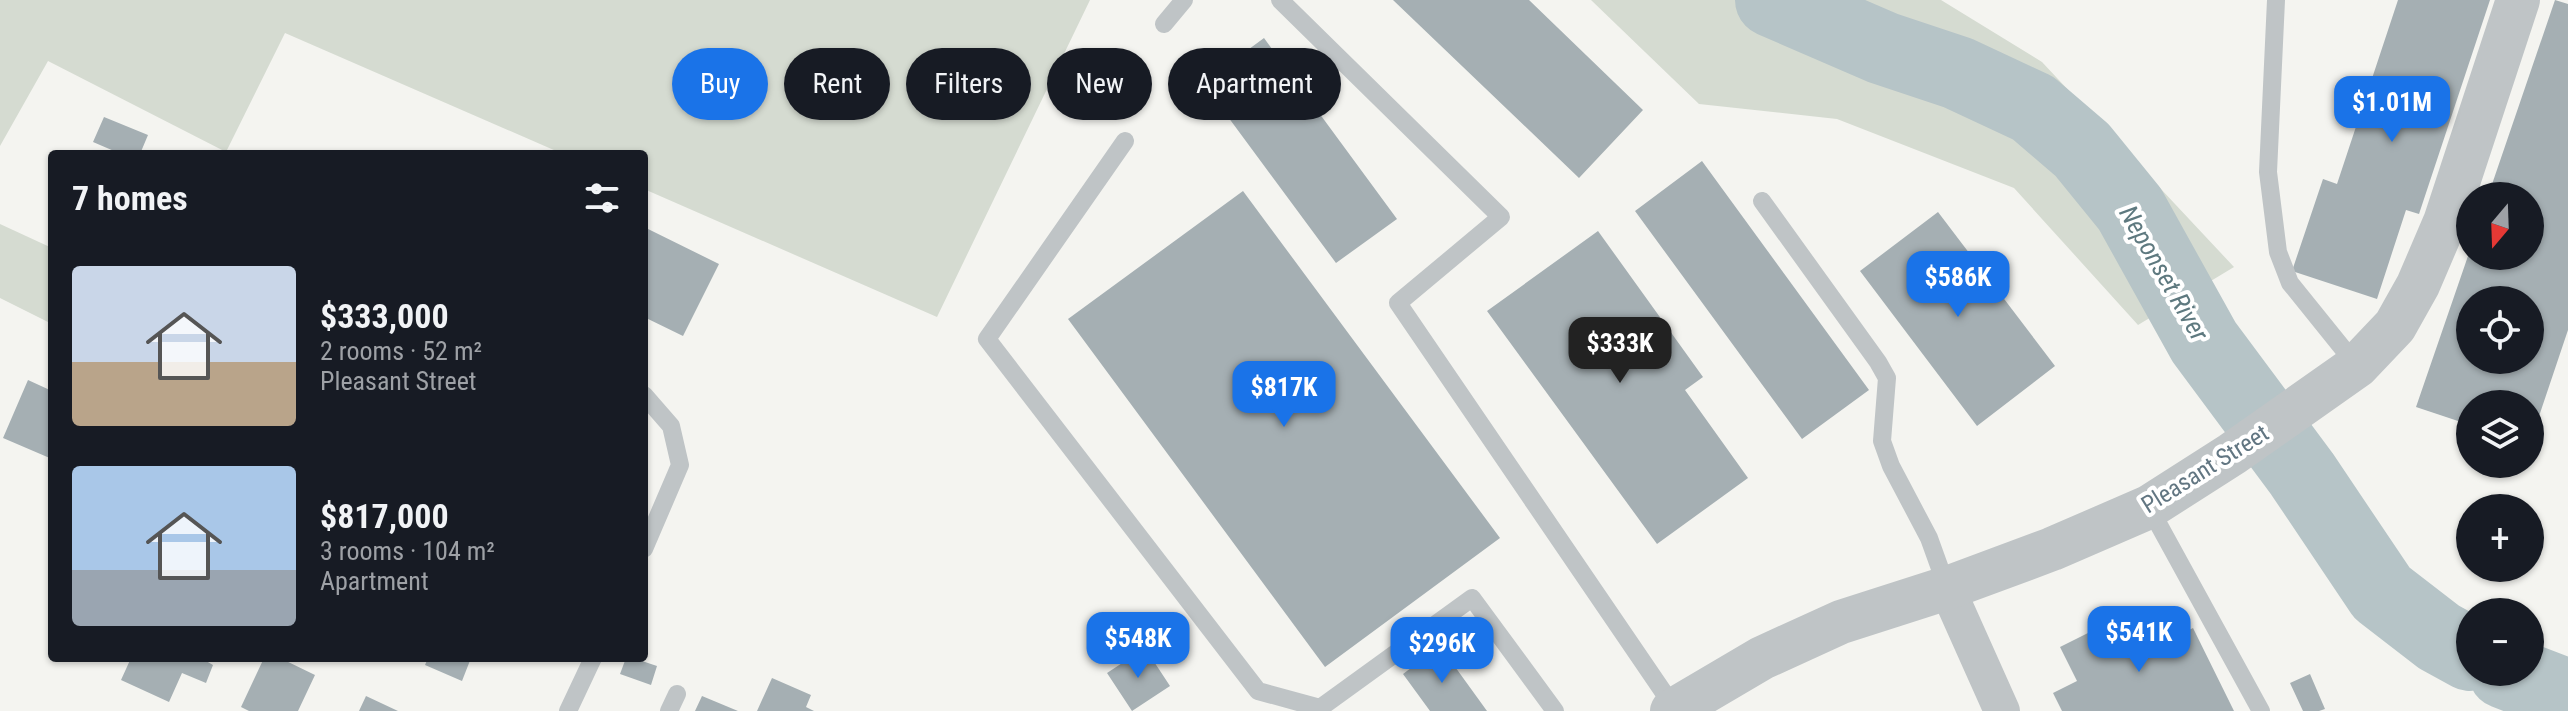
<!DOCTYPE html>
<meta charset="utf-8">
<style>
:root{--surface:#171b24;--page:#242831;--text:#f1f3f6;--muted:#9ea1a6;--accent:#1a73e8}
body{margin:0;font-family:"Roboto Condensed",sans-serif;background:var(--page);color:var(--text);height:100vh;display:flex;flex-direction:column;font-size:30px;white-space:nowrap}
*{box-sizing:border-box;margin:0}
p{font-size:26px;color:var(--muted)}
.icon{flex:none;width:44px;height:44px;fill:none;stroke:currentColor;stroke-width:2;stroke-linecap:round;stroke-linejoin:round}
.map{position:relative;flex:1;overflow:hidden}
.drawer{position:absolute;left:48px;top:150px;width:600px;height:512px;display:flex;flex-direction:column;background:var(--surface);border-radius:8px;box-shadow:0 2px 6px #0004}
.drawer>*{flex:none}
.guide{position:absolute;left:672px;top:48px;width:760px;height:72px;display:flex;gap:16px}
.needle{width:52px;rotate:199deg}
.buttons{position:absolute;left:2456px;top:182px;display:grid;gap:16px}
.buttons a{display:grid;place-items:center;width:88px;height:88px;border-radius:50%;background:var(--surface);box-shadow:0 2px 6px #0004;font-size:40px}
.price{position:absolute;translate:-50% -68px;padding:0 18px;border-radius:16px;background:var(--accent);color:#fff;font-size:26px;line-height:52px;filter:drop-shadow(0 2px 4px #0008)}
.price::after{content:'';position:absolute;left:50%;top:48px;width:24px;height:18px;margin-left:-12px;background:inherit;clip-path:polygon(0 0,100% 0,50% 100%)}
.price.on{background:#222;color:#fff}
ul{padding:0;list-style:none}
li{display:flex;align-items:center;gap:24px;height:200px;padding:0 24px}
li span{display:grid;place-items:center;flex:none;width:224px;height:160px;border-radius:8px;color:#555}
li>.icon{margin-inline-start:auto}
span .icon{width:96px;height:96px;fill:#fffc;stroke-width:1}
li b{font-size:34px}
h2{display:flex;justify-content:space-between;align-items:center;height:96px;padding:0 24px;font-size:34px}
.tag{padding:0 28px;border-radius:36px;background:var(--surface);box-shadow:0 2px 6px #0004;font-size:28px;line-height:72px}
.tag.on{background:var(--accent);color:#fff}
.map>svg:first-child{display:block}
</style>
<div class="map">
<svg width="2568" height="711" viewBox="0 0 2568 711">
<rect width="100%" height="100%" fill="#f4f4f0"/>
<path fill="#d5dbd1" d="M0 0H1090L937 317 644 189V154H563L285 33 226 152 48 61 0 146Z
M1591 0H1941L2042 62 2234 267 2138 325 2014 188 1837 119 1699 104Z
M0 224 52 248V324L0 298Z"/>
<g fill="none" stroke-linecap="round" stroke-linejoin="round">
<path stroke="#b6c4c7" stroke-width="74" d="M1772 0 1883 48 1958 73 2033 108 2082 150 2130 209 2204 342 2302 474 2382 593 2439 637 2470 654
M2505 672 2568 696"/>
</g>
<path fill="#a5afb3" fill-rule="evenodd" d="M1393 0H1529L1643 110 1579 178Z
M2398 0H2490L2419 214 2406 210 2377 299 2292 271 2323 179 2337 184Z
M2555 0 2568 4V330L2531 440 2530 404H2470V425L2416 407 2468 256H2530V196H2488ZM2470 300H2530V360H2470Z
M1264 38 1397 219 1336 263 1203 83Z
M104 117 148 135 140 154H121L93 142Z
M1702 161 1869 390 1802 439 1635 211Z
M1243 191 1500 538 1325 667 1068 319Z
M1938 212 2055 366 1977 426 1860 271Z
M644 227 719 264 683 336 644 317Z
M1598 231 1703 377 1685 390 1748 478 1657 544 1487 311Z
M28 380 52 391V459L3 438Z
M2126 614 2145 652 2193 628 2234 711H2062L2053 693 2077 681 2060 647Z
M1440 646 1487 711H1430L1403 674Z
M1145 648 1170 686 1132 711 1107 673Z
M131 658H201L213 665 206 683 182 673 169 702 121 680Z
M264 658H280L315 675 298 711H249L241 707Z
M428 658H471L462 681 425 665Z
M626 658H633L657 666 651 685 620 674Z
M2310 674 2325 709 2319 711H2303L2290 683Z
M772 678 811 695 806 707 814 711H757Z
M366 696 398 711H359Z
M702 696 738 711H695Z"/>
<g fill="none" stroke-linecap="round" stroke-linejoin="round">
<path stroke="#bfc4c6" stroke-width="18" d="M1280 0 1501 217 1398 303 1675 709
M2276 0 2268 172 2278 252 2290 283 2357 366
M1164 24 1184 0
M1125 141 987 339 1258 691 1320 708 1322 711
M1762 201 1878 362 1887 378 1882 441 1891 466 1929 538 1947 588
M644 395 671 426 680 465 644 549
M2149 507 2261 711
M1320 708 1472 598 1555 711
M568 711 593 658
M669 711 677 694"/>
<path stroke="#bfc4c6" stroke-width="36" d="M1947 588 2002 711"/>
<path stroke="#bfc4c6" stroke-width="44" d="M1672 711 1762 658 1841 622 1947 588 2052 549 2149 507 2232 454 2357 366 2395 326 2418 285 2445 222 2518 0"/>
</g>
<g text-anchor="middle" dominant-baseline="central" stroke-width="8" stroke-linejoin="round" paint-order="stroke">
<g font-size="24" fill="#627682" stroke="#fff">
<text transform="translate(2205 469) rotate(-32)">Pleasant Street</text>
</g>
<g font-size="26" font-style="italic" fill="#5e797f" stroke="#fff">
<text transform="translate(2164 273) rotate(60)">Neponset River</text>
</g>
</g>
</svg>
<div class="buttons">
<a><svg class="needle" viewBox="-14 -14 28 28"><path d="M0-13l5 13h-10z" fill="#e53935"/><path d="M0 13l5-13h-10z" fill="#9ea1a6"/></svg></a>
<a><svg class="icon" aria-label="locate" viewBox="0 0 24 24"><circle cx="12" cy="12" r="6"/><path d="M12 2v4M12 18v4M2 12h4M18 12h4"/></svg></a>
<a><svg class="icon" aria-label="layers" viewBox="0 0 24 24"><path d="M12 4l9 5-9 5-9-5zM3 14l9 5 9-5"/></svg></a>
<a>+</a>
<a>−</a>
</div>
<b class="price" style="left:2392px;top:144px">$1.01M</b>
<b class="price" style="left:1958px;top:319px">$586K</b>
<b class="price on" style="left:1620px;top:385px">$333K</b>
<b class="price" style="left:1284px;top:429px">$817K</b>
<b class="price" style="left:2139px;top:674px">$541K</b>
<b class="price" style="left:1138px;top:680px">$548K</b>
<b class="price" style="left:1442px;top:685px">$296K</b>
<div class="guide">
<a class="tag on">Buy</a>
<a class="tag">Rent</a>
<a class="tag">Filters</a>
<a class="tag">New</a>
<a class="tag">Apartment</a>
</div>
<section class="drawer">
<h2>7 homes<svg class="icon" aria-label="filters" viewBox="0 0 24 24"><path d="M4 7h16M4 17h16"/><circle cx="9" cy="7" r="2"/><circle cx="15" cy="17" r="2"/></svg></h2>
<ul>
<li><span style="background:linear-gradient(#c9d6e8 60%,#b9a48a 0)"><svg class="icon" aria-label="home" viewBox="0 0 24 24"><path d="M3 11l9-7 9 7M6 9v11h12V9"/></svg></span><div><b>$333,000</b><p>2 rooms · 52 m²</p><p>Pleasant Street</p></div></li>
<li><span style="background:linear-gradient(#a9c7e8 65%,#9aa5b1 0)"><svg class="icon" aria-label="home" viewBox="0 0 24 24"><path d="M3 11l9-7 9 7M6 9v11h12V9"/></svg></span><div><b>$817,000</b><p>3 rooms · 104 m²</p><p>Apartment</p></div></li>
</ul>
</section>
</div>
